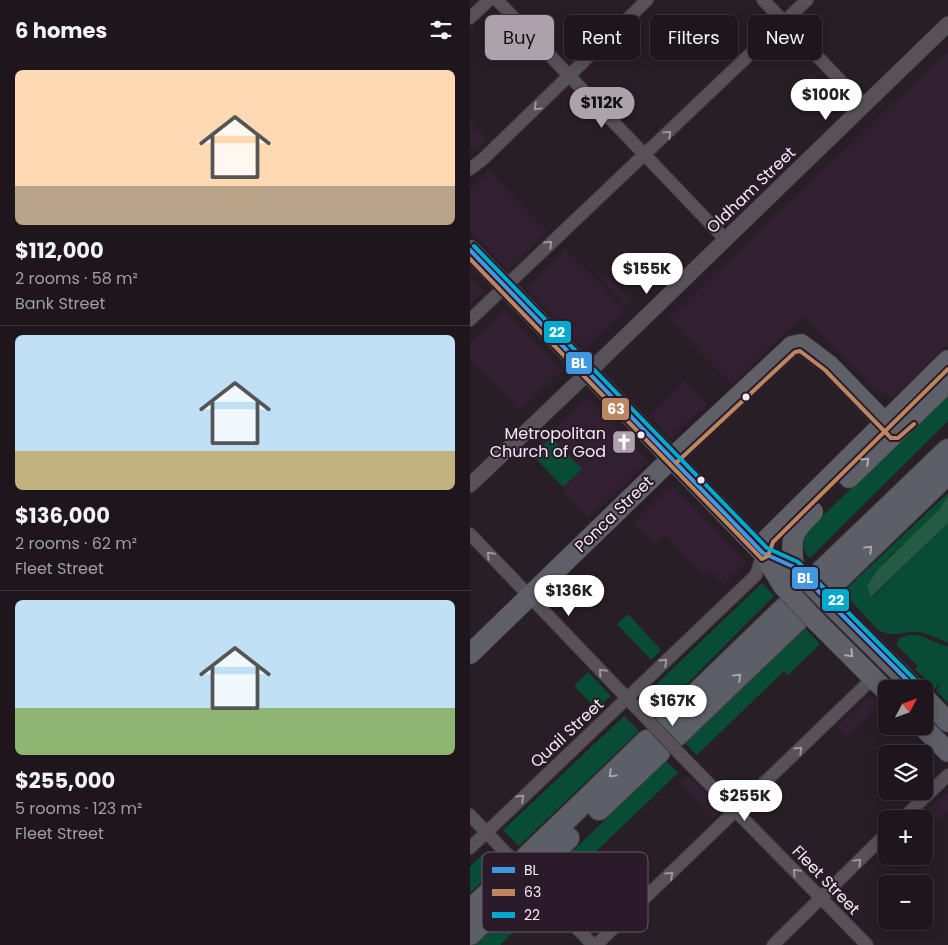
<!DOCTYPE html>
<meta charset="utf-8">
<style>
:root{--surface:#1e161c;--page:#261f25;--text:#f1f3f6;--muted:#a19fa3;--line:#3c353b;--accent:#ada2ab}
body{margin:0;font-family:Poppins,sans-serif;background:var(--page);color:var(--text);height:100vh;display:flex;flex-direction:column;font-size:19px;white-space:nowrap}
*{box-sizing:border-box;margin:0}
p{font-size:16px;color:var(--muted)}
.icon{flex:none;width:28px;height:28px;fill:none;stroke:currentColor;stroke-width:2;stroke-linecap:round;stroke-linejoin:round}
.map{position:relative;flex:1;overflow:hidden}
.sheet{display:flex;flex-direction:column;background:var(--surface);width:470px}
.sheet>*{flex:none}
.hud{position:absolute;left:15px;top:15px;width:388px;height:45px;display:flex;gap:10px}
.needle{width:32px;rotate:49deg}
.controls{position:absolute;left:408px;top:680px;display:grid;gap:10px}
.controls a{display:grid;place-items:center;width:55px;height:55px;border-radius:8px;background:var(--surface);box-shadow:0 2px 12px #0003,0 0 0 1px var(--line);font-size:25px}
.price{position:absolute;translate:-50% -42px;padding:0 11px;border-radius:18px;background:#fff;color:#222;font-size:16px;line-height:32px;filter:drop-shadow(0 1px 2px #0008)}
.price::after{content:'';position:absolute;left:50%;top:30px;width:15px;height:11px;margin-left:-8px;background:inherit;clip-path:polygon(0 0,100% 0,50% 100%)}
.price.selected{background:var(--accent);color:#111}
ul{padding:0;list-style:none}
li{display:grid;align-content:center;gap:10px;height:265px;padding:0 15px}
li+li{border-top:1px solid var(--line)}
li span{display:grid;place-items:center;height:155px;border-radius:8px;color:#555}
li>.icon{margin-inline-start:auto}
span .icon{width:90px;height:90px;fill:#fffc;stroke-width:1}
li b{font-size:21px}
h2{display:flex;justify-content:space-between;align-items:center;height:60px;padding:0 15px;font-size:21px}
.pill{padding:0 18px;border-radius:8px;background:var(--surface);box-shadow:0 2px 12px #0003,0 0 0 1px var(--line);font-size:18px;line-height:45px}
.pill.selected{background:var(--accent);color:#111}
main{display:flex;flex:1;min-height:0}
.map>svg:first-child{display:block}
</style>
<main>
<section class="sheet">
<h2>6 homes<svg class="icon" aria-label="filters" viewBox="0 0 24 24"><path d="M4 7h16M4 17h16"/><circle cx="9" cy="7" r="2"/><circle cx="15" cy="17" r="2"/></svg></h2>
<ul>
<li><span style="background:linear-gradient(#ffd9b3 75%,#b9a48a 0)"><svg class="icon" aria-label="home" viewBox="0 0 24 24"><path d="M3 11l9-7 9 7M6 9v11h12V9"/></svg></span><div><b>$112,000</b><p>2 rooms · 58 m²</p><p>Bank Street</p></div></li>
<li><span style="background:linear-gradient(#bfe0f5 75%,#c2b280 0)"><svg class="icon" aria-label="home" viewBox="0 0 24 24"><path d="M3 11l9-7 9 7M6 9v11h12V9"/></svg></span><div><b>$136,000</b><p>2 rooms · 62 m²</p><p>Fleet Street</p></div></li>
<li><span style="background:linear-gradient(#bfe0f5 70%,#8fb573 0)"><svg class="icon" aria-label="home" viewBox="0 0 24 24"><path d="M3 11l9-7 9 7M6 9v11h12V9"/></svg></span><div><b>$255,000</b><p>5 rooms · 123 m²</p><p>Fleet Street</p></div></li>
</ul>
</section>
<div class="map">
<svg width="478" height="945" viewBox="0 0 478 945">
<rect width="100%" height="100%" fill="#281e26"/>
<path fill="#321f31" d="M478 51V344L428 395 420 397 403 388 333 316 262 385 198 318Z
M343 73 370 102 363 108 337 79Z
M0 121 17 138 4 151 0 146Z
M19 170 78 232 37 270 0 230V188Z
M96 249 155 310 114 349 56 288Z
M136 274 163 302 157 307 130 279Z
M0 276 15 291 0 305Z
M34 310 92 370 50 411 0 359V343Z
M215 381 237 404 200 439 180 416Z
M117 397 179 461 119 518 102 502 94 492 95 490 60 454Z
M201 484 276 563 253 586 238 569 232 574 195 535 185 545 163 522Z
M399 697 404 698 410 705 377 737 367 726Z
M219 775 252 810 243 818 210 783Z
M478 791V811L463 825 453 815Z"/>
<path fill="#084c36" d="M478 395V421L340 558C330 549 333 541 338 530Z
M81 438 112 469 93 487 63 455Z
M478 493C477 513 423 548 411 567 406 574 404 588 402 597L478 523V643C469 639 458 633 448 632 431 631 422 639 407 629L373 592Z
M292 583 304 596 207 694 187 713 172 698Z
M158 614 191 650 181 660 147 624Z
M335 628 350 644 318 675 314 671 227 755 215 743Z
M448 635 478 647V703L466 690 470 686 469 684 465 689 445 669 448 666 427 645V642C430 635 440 635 448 635Z
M118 672 141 696 126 709 104 686Z
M154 716 169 731 49 846 33 830Z
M196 761 208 773 88 888 77 876Z
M15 852 28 866 0 893V867Z
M57 895 69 907 30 945H5Z"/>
<path fill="#255b45" d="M478 496V523L401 597 397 586 410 567 470 509Z"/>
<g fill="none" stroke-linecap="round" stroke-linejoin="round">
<defs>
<path id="minor" d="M27 0 256 240
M293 0 394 105
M0 18 19 0
M0 169 12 160 177 0
M0 320 337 0
M0 534 178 720
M208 752 397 945
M0 815 38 855
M432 819 478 775
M0 848 286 575 293 553
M67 886 123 945
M126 945 403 678
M303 945 416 834"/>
<path id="tertiary" d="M0 485 127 364 478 24"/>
<path id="primary" d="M0 250 293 553 313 586
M379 478 478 382
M293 553 297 539 478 360
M324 567C320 537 322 532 343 512
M361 605 446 689
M345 620 416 691
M0 654 202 458 322 346 331 344 359 365 425 433
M454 697 478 722
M452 726 478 752"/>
<path id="motorway" d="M352 571 478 450
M364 583 478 473
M196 723 315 608
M207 735 327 620
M129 809 189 752
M58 856 177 741
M69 867 98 838
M0 911 38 875
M0 934 49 887"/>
</defs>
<use href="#minor" stroke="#413a40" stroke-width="14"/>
<use href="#tertiary" stroke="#413a40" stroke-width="16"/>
<use href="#primary" stroke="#413a40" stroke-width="21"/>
<use href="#motorway" stroke="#413a40" stroke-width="24"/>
<use href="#minor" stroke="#585158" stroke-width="12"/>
<use href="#tertiary" stroke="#585158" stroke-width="15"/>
<use href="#primary" stroke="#5e5f67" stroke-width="20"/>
<use href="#motorway" stroke="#5c5f68" stroke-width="22"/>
<defs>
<path id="minor-bridge" d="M178 720 208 752
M38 855 67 886"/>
<path id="primary-bridge" d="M328 571 361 605
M313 586 345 620"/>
</defs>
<use href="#minor-bridge" stroke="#413a40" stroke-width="14" stroke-linecap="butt"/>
<use href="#primary-bridge" stroke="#413a40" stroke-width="21" stroke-linecap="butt"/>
<use href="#minor-bridge" stroke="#585158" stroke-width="12"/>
<use href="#primary-bridge" stroke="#5e5f67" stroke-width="20"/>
<defs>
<path id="bus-1" d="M0 250 293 553 324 567 446 689"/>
<path id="bus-2" d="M0 259 292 559 298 556 303 542 478 369
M206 463 325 352 330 351 355 370 421 438H428L444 424"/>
<path id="bus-3" d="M4 246 297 548 328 562 450 685"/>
</defs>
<use href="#bus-1" stroke="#2b1b2a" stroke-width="8"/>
<use href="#bus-2" stroke="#2b1b2a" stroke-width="8"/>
<use href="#bus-3" stroke="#2b1b2a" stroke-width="8"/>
<use href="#bus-1" stroke="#4098e1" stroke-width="4"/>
<use href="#bus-2" stroke="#bb8660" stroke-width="4"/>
<use href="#bus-3" stroke="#00a9ce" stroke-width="4"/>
</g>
<defs><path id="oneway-chevron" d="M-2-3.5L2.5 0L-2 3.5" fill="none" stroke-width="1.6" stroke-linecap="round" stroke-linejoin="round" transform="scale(1.25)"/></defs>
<g stroke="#9e959e">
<use href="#oneway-chevron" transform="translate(67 107) rotate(136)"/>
<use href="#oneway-chevron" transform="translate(198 134) rotate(-44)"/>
<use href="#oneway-chevron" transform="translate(79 244) rotate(-44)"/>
<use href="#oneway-chevron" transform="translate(20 555) rotate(-134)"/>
<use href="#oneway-chevron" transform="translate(194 662) rotate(-44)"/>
<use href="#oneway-chevron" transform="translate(132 672) rotate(-133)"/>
<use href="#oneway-chevron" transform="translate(329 750) rotate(-44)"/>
<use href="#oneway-chevron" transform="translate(51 798) rotate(-43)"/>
<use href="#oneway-chevron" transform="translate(388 862) rotate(-45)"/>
<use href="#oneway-chevron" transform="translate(326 872) rotate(-134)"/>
<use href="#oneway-chevron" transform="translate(200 875) rotate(-44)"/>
</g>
<g stroke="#b0abb4">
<use href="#oneway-chevron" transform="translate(396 461) rotate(-44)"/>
<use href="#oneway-chevron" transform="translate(380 654) rotate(45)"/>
</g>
<g stroke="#a8a4ae">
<use href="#oneway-chevron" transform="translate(399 549) rotate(-44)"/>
<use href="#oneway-chevron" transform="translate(268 677) rotate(-44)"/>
<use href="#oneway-chevron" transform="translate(142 774) rotate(136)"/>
</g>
<defs>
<symbol id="church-square" viewBox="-11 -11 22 22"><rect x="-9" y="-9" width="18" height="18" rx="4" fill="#ada2ab" stroke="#2b1b2a"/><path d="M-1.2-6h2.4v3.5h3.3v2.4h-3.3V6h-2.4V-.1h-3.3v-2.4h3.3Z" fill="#fff"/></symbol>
</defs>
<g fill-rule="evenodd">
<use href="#church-square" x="140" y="428" width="28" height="28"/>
</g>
<g fill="#f4e9f3" stroke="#2b1b2a" stroke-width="2">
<circle cx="276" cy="397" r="4.5"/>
<circle cx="171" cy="435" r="4.5"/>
<circle cx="231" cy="480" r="4.5"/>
</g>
<g text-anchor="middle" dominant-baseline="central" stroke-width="4" stroke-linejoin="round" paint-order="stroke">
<g font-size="16" fill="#f4e9f3" stroke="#2b1b2a">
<text transform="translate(281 190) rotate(-44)">Oldham Street</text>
<text transform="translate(144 514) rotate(-44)">Ponca Street</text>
<text transform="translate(97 733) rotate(-43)">Quail Street</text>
<text transform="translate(356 880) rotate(46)">Fleet Street</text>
</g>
<g font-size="16" fill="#f4e9f3" stroke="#2b1b2a" text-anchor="end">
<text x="136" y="433">Metropolitan<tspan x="136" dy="18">Church of God</tspan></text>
</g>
</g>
<rect x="12" y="852" width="166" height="80" rx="8" fill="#2b1b2a" stroke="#675966" stroke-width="1"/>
<rect x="22" y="867" width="23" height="6" fill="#4098e1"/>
<rect x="22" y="889" width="23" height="7" fill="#bb8660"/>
<rect x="22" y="912" width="23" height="6" fill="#00a9ce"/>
<g font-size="14" fill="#f4e9f3">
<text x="54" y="875">BL</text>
<text x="54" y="897">63</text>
<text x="54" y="920">22</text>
</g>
<g stroke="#2b1b2a" stroke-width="2">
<rect x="73" y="320" width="29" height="24" rx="5" fill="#00a9ce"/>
<rect x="95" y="351" width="28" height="24" rx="5" fill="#4098e1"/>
<rect x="131" y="397" width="29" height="24" rx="5" fill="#bb8660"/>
<rect x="321" y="566" width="28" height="24" rx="5" fill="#4098e1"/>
<rect x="351" y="588" width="29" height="24" rx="5" fill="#00a9ce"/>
</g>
<g font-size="14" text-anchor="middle" font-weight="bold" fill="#fff">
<text x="87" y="337">22</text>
<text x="109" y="368">BL</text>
<text x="146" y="414">63</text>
<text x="335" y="583">BL</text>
<text x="366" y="605">22</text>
</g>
</svg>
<div class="controls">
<a><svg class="needle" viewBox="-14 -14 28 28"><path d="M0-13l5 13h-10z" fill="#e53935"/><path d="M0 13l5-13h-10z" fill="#a19fa3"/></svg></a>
<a><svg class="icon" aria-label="layers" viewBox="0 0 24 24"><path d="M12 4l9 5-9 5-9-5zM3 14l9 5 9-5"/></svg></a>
<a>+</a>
<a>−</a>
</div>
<b class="price" style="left:356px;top:121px">$100K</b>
<b class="price selected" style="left:132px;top:129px">$112K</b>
<b class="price" style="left:177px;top:295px">$155K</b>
<b class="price" style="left:99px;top:617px">$136K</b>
<b class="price" style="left:203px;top:727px">$167K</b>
<b class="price" style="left:275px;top:822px">$255K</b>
<div class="hud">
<a class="pill selected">Buy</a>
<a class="pill">Rent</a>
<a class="pill">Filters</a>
<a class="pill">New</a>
</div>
</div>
</main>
